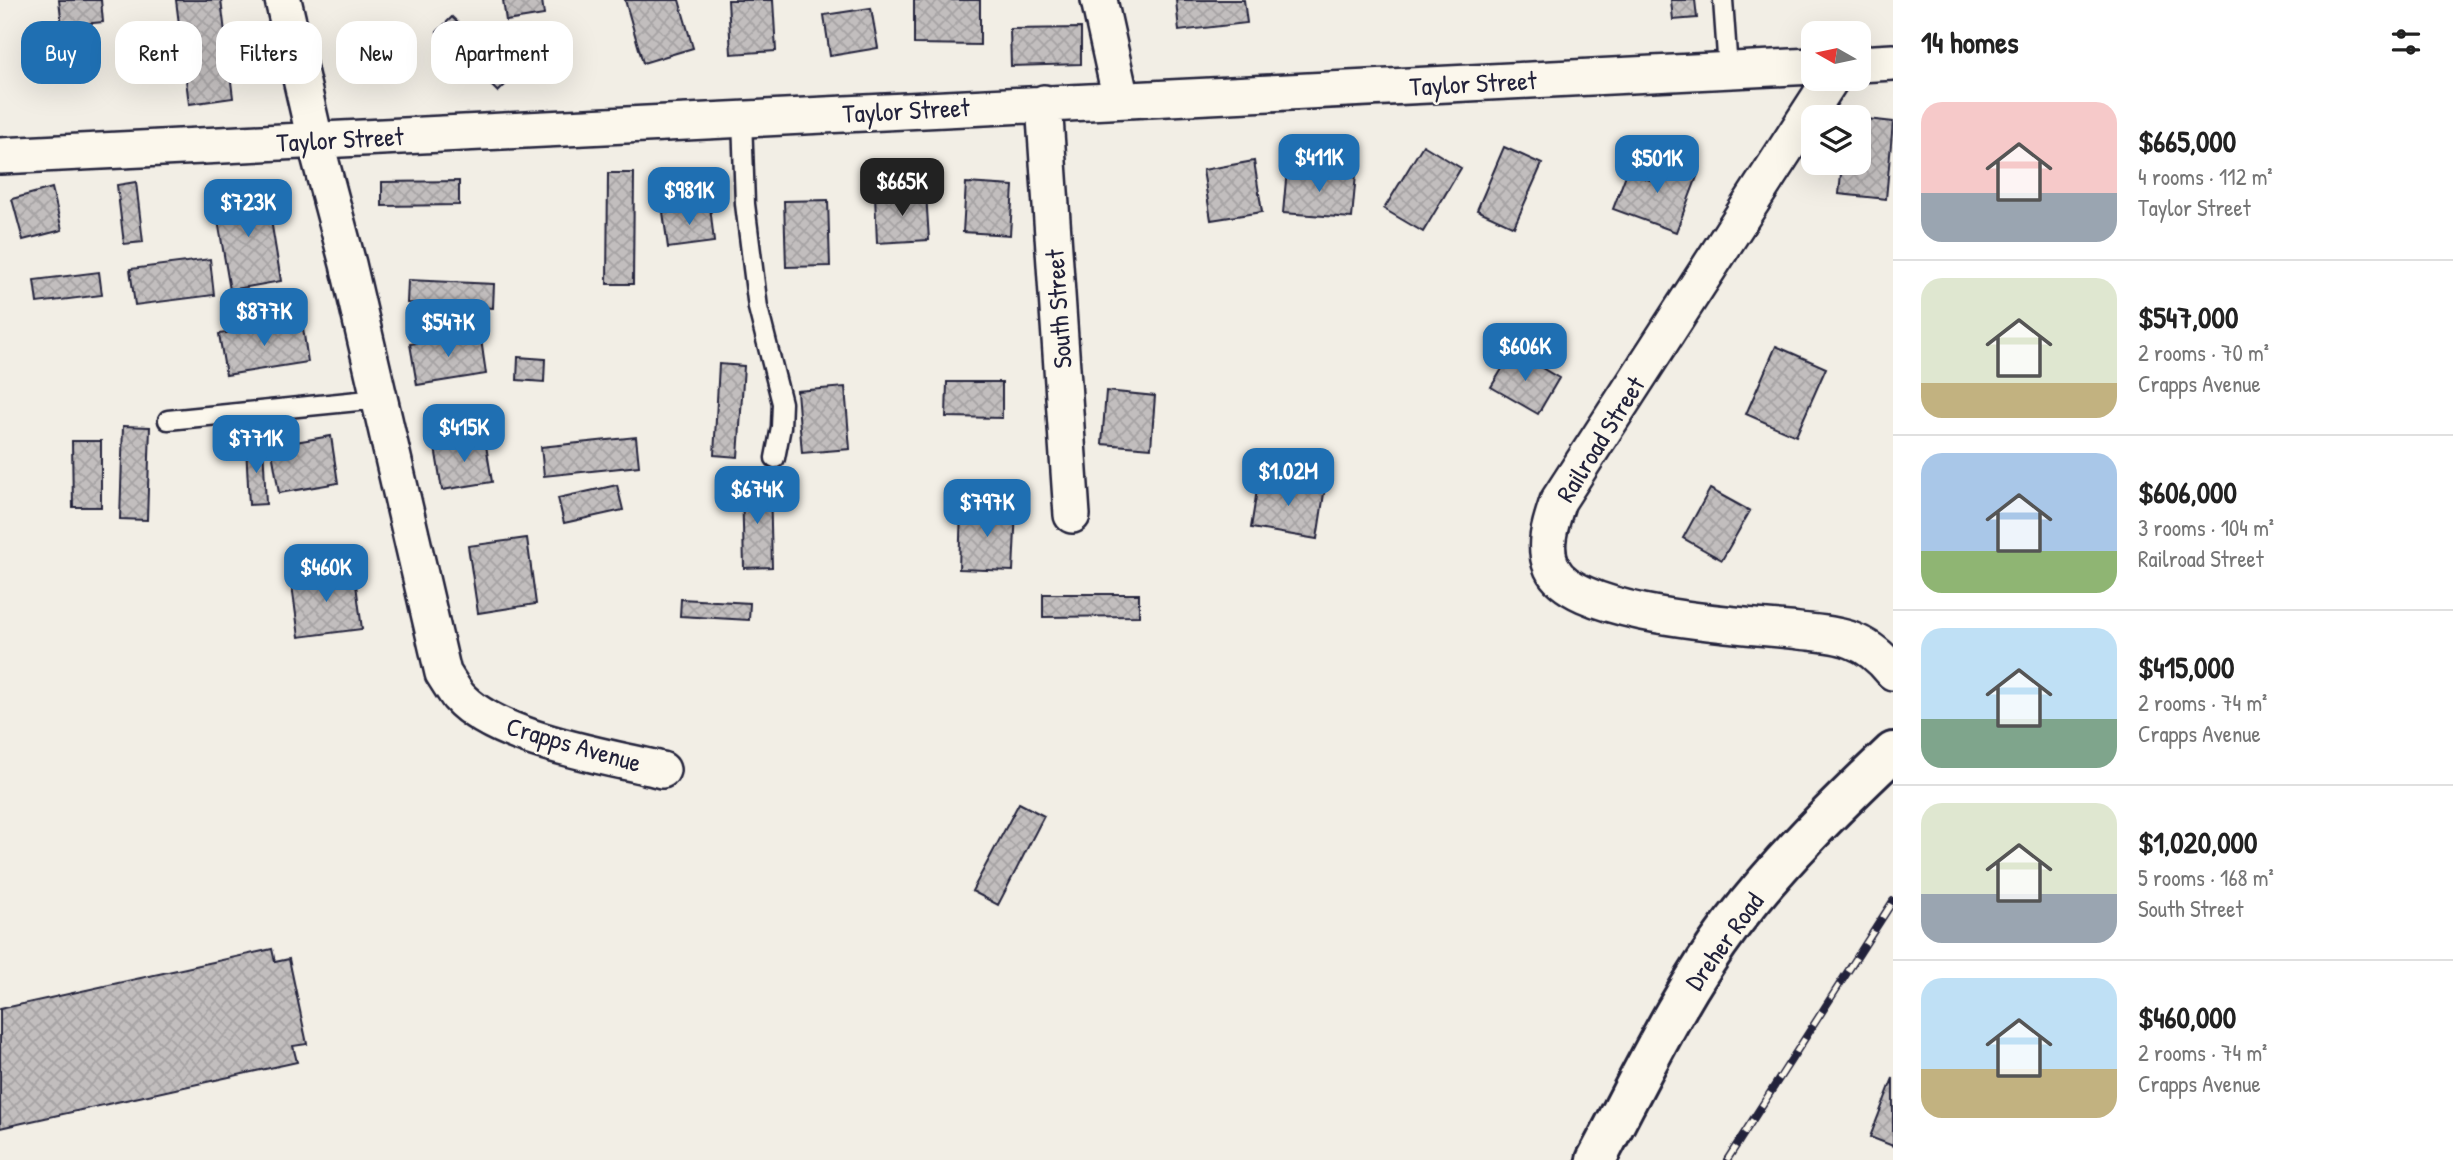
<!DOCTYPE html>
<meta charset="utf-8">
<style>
:root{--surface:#fff;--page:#f2f2f2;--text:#222;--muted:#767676;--line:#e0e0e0;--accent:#1f6fb2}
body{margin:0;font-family:"Patrick Hand",sans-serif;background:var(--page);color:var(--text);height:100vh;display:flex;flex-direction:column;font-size:26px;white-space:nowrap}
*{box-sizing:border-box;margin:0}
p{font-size:23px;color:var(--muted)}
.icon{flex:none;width:38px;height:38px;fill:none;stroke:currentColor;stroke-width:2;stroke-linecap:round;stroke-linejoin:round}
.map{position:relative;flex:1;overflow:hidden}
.details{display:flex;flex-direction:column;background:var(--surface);width:560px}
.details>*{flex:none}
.hud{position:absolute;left:21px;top:21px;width:665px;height:63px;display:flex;gap:14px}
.needle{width:46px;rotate:279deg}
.controls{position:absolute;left:1801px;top:21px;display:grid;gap:14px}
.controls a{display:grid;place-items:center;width:70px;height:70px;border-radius:14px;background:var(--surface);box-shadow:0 7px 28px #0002;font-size:35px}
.price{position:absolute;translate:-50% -60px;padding:0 16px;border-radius:14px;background:var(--accent);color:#fff;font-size:23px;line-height:46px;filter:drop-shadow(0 2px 4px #0008)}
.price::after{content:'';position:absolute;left:50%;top:42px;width:21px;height:16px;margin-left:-10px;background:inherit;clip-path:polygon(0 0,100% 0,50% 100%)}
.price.current{background:#222;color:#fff}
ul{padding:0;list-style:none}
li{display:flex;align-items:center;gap:21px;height:175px;padding:0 28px}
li+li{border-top:2px solid var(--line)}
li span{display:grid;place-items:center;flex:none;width:196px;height:140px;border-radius:21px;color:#555}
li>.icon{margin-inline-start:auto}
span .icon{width:84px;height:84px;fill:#fffc;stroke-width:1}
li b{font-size:30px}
h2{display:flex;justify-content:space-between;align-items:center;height:84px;padding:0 28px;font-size:30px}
.chip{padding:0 24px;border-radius:21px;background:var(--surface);box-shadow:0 7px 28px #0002;font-size:24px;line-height:63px}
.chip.current{background:var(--accent);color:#fff}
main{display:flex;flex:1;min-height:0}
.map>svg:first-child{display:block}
</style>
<main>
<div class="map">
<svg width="1893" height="1160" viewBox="0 0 1893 1160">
<defs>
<pattern id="building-cross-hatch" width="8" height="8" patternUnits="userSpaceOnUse" patternTransform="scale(1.75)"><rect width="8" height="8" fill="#c2bebe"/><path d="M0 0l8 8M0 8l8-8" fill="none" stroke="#a6a3a4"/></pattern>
</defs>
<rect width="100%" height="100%" fill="#f2eee5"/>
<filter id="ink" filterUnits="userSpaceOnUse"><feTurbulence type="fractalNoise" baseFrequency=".0143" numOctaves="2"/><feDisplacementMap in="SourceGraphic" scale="14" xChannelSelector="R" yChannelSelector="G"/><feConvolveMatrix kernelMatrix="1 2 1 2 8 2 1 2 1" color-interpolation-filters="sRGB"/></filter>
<g filter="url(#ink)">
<path fill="url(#building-cross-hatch)" stroke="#22223b" stroke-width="2" d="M59 0H101L103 22 62 26Z
M176 0H221L233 98 189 104Z
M503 0H542L544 15 506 21Z
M625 0H679L693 48 643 63Z
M728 0H773L776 51 731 54Z
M914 0H980V45L914 44Z
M1176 0H1244L1247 23 1179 31Z
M1671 0H1695L1697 18 1673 20Z
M871 8 878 48 830 56 824 15Z
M452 17 514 76 498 92 437 32Z
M1081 28V64L1011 66 1010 29Z
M399 30 405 71 347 79 341 39Z
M1858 118 1893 122 1886 199 1839 194 1842 163H1858Z
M1423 145 1461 168 1423 232 1384 209Z
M1504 147 1542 164 1514 227 1477 210Z
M1658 159 1698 174 1676 232 1613 209 1627 172 1650 180Z
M1254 161 1262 212 1211 220 1203 170Z
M1287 169 1356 174 1352 218 1283 213Z
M608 173H634L633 284H607Z
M459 181V205L382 206V182Z
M136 182 143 242 124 244 117 185Z
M966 183 1013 186 1010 235 963 232Z
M52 188 62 230 23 240 12 199Z
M266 189 281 281 230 290 214 197Z
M926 193 929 240 877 243 875 196Z
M828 200 830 266 786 267 784 201Z
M710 206 714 242 668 248 663 212Z
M210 259 214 295 135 305 130 269Z
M99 272 102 295 37 303 34 280Z
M408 280 494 284 493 308 407 303Z
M302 321 308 362 226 375 219 334Z
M480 332 486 374 417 385 410 344Z
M1776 346 1826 368 1796 436 1746 414Z
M1513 351 1559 378 1538 414 1491 387Z
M518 357 545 359 544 382 517 380Z
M719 364 744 366 738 457 714 455Z
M947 382H1002V418L946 417Z
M845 387 850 449 802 453 797 391Z
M1106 391 1155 396 1151 448 1102 444Z
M123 426 150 427 147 520 120 519Z
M331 436 338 483 279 493 271 446Z
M636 437 639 466 544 476 541 447Z
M485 439 492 482 442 490 435 447Z
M72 441H101V507H73Z
M263 444 266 504 249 505 246 445Z
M1259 477 1325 487 1317 539 1251 528Z
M770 483 772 567 744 568 742 484Z
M617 485 623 510 564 523 558 498Z
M1710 489 1750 511 1722 560 1683 538Z
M961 508 1016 510 1013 571 959 569Z
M527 538 536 604 478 613 468 546Z
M354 570 362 629 299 637 291 578Z
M1043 594H1139V616L1043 617Z
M681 599 750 603 749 620 680 616Z
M1019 803 1044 816 998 905 972 891Z
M272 949 275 962 289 959 307 1044 293 1046 297 1062 0 1128V1009Z
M1893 1078V1146L1870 1137Z"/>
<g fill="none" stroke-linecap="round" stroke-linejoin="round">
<defs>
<path id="lane" d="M1723 0 1728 70
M742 119 745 204 758 308 782 403 781 427 775 458
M168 420 378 399"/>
<path id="street" d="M283 0 315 140 348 264 443 673C448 681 453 689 458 696 497 740 606 756 662 770
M1099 0 1121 100
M1858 64 1893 62
M1831 79 1558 501C1551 522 1542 546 1552 568 1575 618 1747 625 1799 631 1815 633 1836 634 1851 640 1868 646 1882 658 1893 672
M1044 103 1072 515
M0 156 1813 66"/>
<path id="secondary" d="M1596 1160C1639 1080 1678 996 1732 924 1780 861 1836 806 1893 752"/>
</defs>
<use href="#lane" stroke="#22223b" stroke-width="23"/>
<use href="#street" stroke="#22223b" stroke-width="40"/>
<use href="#secondary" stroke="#22223b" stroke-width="44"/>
<use href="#lane" stroke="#fbf7ec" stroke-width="18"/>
<use href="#street" stroke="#fbf7ec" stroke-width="35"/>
<use href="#secondary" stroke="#fbf7ec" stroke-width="38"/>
<defs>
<path id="rail" d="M1727 1160 1893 901"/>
</defs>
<use href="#rail" stroke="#22223b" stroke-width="8"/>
<use href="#rail" stroke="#fbf7ec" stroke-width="5" stroke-dasharray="16" stroke-linecap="butt"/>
</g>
</g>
<g text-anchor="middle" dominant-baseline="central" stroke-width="5" stroke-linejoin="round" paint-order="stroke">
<g font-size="26" fill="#22223b" stroke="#fbf7ec">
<text transform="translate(1473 83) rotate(-3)">Taylor Street</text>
<text transform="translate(906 110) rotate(-3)">Taylor Street</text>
<text transform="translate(340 139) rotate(-3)">Taylor Street</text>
<text transform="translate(1058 309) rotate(-94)">South Street</text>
<text transform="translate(1600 439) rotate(-58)">Railroad Street</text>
<text transform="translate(574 744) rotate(16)">Crapps Avenue</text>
<text transform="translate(1724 941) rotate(-54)">Dreher Road</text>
</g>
</g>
</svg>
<div class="controls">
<a><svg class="needle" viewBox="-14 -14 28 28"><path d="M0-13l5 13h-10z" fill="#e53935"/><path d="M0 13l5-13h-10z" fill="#767676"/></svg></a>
<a><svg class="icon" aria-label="layers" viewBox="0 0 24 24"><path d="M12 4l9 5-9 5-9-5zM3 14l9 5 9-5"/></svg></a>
</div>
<b class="price" style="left:1319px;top:194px">$411K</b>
<b class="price" style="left:1657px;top:195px">$501K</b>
<b class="price current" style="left:902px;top:218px">$665K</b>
<b class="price" style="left:689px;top:227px">$981K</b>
<b class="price" style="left:248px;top:239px">$723K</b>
<b class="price" style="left:264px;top:348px">$877K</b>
<b class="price" style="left:448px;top:359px">$547K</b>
<b class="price" style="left:1525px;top:383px">$606K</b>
<b class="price" style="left:464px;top:464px">$415K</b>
<b class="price" style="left:256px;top:475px">$771K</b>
<b class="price" style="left:1288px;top:508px">$1.02M</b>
<b class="price" style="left:757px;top:526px">$674K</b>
<b class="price" style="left:987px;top:539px">$797K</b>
<b class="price" style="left:326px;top:604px">$460K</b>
<div class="hud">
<a class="chip current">Buy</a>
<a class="chip">Rent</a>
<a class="chip">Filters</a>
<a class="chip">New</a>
<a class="chip">Apartment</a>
</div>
</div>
<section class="details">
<h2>14 homes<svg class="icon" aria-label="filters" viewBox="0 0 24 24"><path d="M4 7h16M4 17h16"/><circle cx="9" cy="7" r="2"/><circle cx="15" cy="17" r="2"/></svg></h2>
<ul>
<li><span style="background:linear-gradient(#f6c9c9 65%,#9aa5b1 0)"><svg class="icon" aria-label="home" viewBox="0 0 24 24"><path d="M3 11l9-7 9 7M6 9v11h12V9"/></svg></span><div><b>$665,000</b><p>4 rooms · 112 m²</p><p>Taylor Street</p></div></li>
<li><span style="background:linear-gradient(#dfe7d0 75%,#c2b280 0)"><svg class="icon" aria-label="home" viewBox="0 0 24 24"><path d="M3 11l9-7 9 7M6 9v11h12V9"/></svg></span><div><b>$547,000</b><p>2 rooms · 70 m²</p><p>Crapps Avenue</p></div></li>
<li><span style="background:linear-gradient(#a9c7e8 70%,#8fb573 0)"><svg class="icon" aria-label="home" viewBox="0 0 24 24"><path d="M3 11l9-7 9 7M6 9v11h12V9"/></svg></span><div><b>$606,000</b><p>3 rooms · 104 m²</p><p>Railroad Street</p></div></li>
<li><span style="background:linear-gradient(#bfe0f5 65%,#7fa58c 0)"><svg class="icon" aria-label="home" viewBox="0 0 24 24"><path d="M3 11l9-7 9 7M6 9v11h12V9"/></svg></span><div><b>$415,000</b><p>2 rooms · 74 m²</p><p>Crapps Avenue</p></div></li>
<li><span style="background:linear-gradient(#dfe7d0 65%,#9aa5b1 0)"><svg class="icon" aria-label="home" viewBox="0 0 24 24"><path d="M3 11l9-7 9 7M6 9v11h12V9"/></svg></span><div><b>$1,020,000</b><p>5 rooms · 168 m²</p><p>South Street</p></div></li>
<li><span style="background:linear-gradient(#bfe0f5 65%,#c2b280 0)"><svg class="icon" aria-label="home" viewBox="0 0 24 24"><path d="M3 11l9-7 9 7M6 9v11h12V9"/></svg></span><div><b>$460,000</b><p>2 rooms · 74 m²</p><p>Crapps Avenue</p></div></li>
</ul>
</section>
</main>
